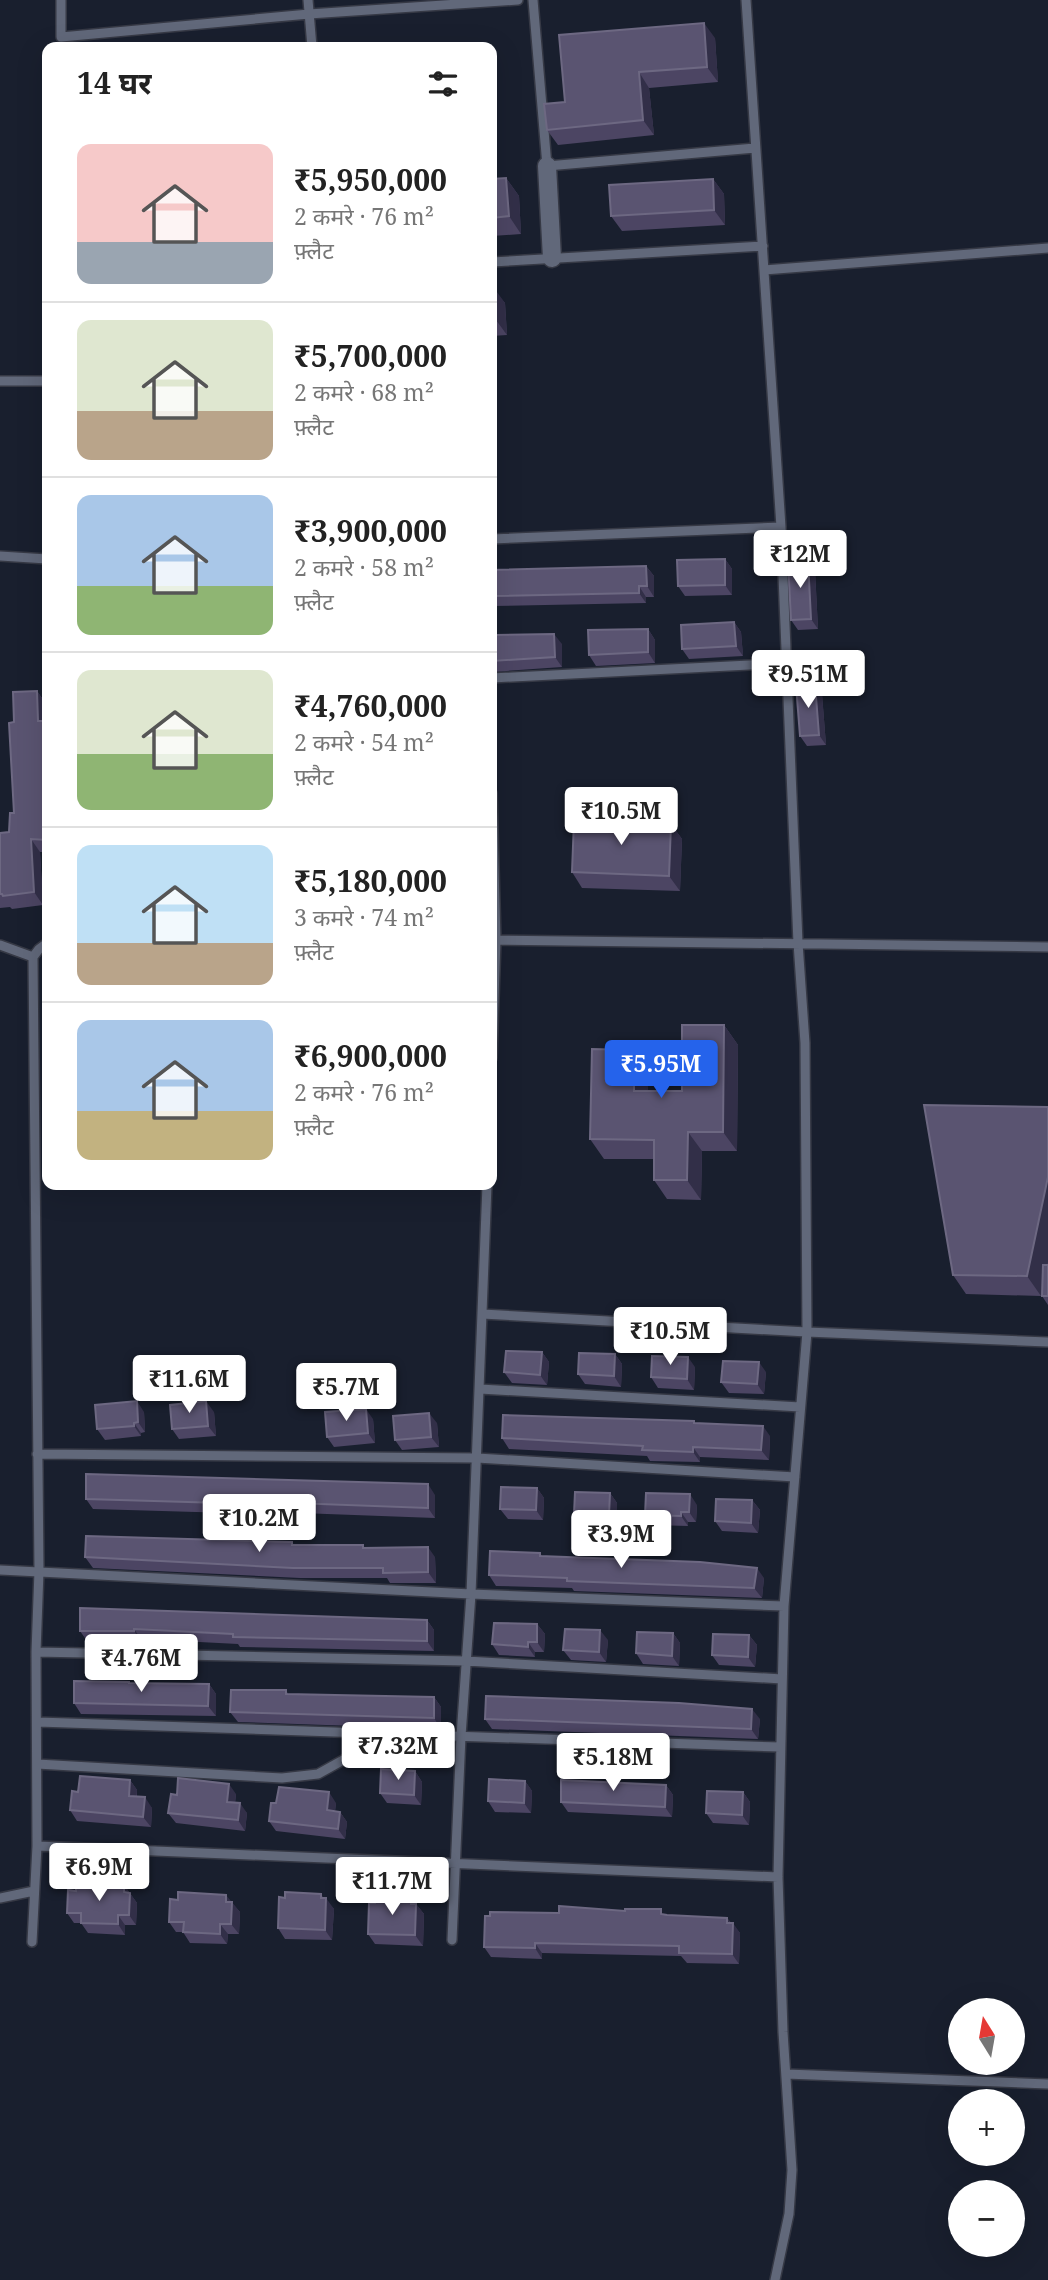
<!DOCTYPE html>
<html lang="hi">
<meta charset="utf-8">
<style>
:root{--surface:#fff;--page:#f6f6f6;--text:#222;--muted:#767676;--line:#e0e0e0;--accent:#2563eb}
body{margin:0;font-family:"Noto Serif","Noto Sans Devanagari",serif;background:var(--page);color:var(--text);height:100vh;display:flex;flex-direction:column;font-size:26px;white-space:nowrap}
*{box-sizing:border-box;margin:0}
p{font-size:23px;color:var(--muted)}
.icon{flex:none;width:38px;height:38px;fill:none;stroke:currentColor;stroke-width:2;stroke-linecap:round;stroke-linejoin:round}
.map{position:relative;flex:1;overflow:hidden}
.panel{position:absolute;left:42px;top:42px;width:455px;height:1148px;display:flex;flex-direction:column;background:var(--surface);border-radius:14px;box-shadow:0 7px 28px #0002}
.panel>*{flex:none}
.needle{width:46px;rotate:349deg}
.fabs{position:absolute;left:948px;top:1998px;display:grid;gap:14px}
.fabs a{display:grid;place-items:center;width:77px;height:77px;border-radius:50%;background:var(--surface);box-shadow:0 7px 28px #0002;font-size:35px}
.price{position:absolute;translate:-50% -60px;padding:0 16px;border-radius:7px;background:#fff;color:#222;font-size:23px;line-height:46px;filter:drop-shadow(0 2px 4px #0008)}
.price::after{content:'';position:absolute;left:50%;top:42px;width:21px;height:16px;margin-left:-10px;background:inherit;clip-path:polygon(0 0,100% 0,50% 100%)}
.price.active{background:var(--accent);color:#fff}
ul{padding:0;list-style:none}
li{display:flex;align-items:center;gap:21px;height:175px;padding:0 35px}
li+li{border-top:2px solid var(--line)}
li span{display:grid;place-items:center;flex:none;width:196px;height:140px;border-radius:14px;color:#555}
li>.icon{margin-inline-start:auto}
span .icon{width:84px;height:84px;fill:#fffc;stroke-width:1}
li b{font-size:30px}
h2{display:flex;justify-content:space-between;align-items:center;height:84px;padding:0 35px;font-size:30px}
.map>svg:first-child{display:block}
</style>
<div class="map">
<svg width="1048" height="2280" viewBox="0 0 1048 2280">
<rect width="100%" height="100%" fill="#191f2e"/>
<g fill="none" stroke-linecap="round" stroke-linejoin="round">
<defs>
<path id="lane" d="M61 0V37L309 14 518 0
M308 0 312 47
M533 0 547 166 755 148
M746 0 781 527 798 943 805 1043 807 1332 784 1606 778 1877 783 2032 792 2170 789 2214 775 2280
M492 262 763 246
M764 270 1048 248
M0 381H47
M492 539 781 527
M0 556 47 559
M492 678 787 663
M492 793 496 940H492
M0 945 33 957
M492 1058 496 940 1048 947
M482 1314 807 1332 1048 1342
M480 1389 800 1407
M37 1454 477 1458 795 1477
M0 1570 471 1594 784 1606
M36 1652 466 1661 782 1679
M38 1722 780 1747
M37 1764 282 1778 318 1774 345 1759 371 1733
M37 1846 778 1877
M0 1898 34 1891
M452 1940 461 1736 471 1594 487 1185
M32 1942 37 1846 36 1652 39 1571 33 957 39 949 47 943
M786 2074 1048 2084"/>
<path id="street" d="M547 166 552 258"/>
</defs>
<use href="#lane" stroke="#363945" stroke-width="12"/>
<use href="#street" stroke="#363945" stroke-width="21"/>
<use href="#lane" stroke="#61687a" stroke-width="9"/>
<use href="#street" stroke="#61687a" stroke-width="18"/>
</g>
<path fill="#4c4563" d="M715 38 718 82 649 88 654 135 558 145 547 130 565 102Z
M506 178 519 196 521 234 492 236V179Z
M713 179 724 194 725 225 622 231 611 216Z
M492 288 505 303 507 335 492 336Z
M725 559 732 569V595L685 596 678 586Z
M808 560 815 570 818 629 798 630 791 620Z
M646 566 654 576V597H646V603L492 606V570Z
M734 622 741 632 743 656 689 659 682 649Z
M648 629 655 640V663L596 666 589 655Z
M492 640 562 644V667L492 672Z
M37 691 46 704 47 725V852H40L43 905 12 909 10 907 0 908V833L9 832 14 813V722Z
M822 694 826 745 807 746 800 736Z
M628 808 639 823 671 824 682 839 680 891 582 888 572 872 610 822Z
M724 1025 738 1045 737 1151H702L701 1200 667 1199 654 1180V1159H604L590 1139 634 1050 648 1069V1091H682Z
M1048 1107V1305L1042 1296V1290L1041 1296 966 1294 953 1275Z
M542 1352 549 1362 547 1385 512 1383 504 1372Z
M615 1354 622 1364 621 1387 585 1384 578 1374Z
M695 1367 694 1390 658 1388 651 1377Z
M766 1372 764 1394 729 1393 721 1382Z
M144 1412 145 1432 141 1433V1436L105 1440 97 1429Z
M214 1412 216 1436 179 1439 172 1429Z
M373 1419 375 1443 334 1447 327 1437Z
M437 1423 439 1447 402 1450 395 1440Z
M696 1423 770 1436 769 1460 700 1457V1462L650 1461 647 1456 509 1449 502 1438Z
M537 1488 544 1498 543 1520 508 1519 500 1509Z
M610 1493 617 1503V1525L581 1524 574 1514Z
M435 1495V1518L300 1513V1515L93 1509 86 1499Z
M752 1500 760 1510 758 1533 722 1531 715 1521Z
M697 1505 696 1522H688V1526L652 1525 645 1515Z
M292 1542 294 1545H363L365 1548 435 1557 436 1583H390L387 1578H300L93 1568 85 1557Z
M540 1553 542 1556 764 1578 762 1598 574 1591 572 1588 496 1586 489 1575Z
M427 1620 434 1630V1651L240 1647 238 1644 141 1639V1641H87L80 1631Z
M537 1624 545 1634 544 1652H535V1657L499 1655 492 1644Z
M673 1633 680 1643 679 1666 643 1664 636 1653Z
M749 1635 757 1645 755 1667 719 1665 712 1655Z
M608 1640 606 1662 571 1660 563 1650Z
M130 1683 209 1684 216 1694V1716L81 1714 74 1703Z
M286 1690 288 1694 434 1697 441 1707V1729L238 1722 230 1712Z
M485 1719H760L758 1739 492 1729Z
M415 1771 422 1782 421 1805 387 1803 380 1793Z
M130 1780 137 1790V1797L152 1808 151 1827 77 1821 70 1810 78 1792Z
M525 1781 532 1791 531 1813 495 1812 488 1801Z
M666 1785 673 1795 672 1817 568 1812 561 1802Z
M743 1792 750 1802 749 1825 713 1823 706 1813Z
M236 1794 235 1803 247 1813 245 1831 176 1823 168 1813 177 1795Z
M336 1803 335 1811 340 1812 347 1822 345 1839 276 1831 269 1821Z
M124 1885 137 1903 136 1925H125V1935L88 1933 81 1923H74L67 1913 76 1891Z
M324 1898 334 1909 332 1940 285 1939 278 1928Z
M411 1899 414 1904H416L424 1914 423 1946 375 1944 368 1934 375 1903Z
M231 1902 240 1912 239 1934H228L227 1944 190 1943 183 1932H176L169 1922Z
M665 1915 727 1918 740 1933 739 1964 687 1963 681 1956 542 1953V1959L491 1957 484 1947Z"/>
<path fill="#322f48" d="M704 23 715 38 718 82 707 67Z
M639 72 649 88 654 135 643 120Z
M506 178 519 196 521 234 509 216Z
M713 179 724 194 725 225 714 210Z
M494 288 505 303 507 335 496 320Z
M725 559 732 569V595L725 585Z
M808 560 815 570 818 629 811 619Z
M646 566 654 576V597L647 586Z
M639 586 646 597V603L639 593Z
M734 622 741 632 743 656 736 646Z
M648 629 655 640V663L648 652Z
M554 634 562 644V667L555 657Z
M815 684 822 694 826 745 819 735Z
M37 691 46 704 47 787 38 721Z
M628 808 639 823H628Z
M671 824 682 839 680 891 669 876Z
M31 839 40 852 43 905 34 892Z
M724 1025 738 1045 737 1151 723 1132Z
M634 1050 648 1069V1110L634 1091Z
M688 1132 702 1151 701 1200 687 1180Z
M1048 1177V1262L1041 1296 1027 1276Z
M542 1352 549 1362 547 1385 540 1375Z
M615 1354 622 1364 621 1387 614 1376Z
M688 1357 695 1367 694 1390 687 1379Z
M759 1362 766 1372 764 1394 757 1384Z
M137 1401 144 1412 145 1432 138 1422Z
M206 1401 214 1412 216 1436 208 1426Z
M366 1409 373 1419 375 1443 368 1433Z
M429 1413 437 1423 439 1447 431 1437Z
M134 1423 141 1433V1436L134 1426Z
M763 1426 770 1436 769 1460 761 1450Z
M693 1447 700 1457V1462L693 1452Z
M428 1484 435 1495V1518L428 1508Z
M537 1488 544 1498 543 1520 536 1510Z
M610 1493 617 1503V1525L609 1515Z
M690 1494 697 1505 696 1522 689 1512Z
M752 1500 760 1510 758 1533 751 1523Z
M293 1503 300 1513V1515L293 1505Z
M681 1512 688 1522V1526L681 1516Z
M428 1547 435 1557 436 1583 428 1572Z
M757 1568 764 1578 762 1598 754 1588Z
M427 1620 434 1630V1651L427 1641Z
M537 1624 545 1634 544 1652 537 1642Z
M134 1629 141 1639V1641L134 1631Z
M600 1630 608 1640 606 1662 599 1652Z
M673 1633 680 1643 679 1666 672 1656Z
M749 1635 757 1645 755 1667 748 1657Z
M528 1642 535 1652V1657L528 1647Z
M209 1684 216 1694V1716L208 1706Z
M434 1697 441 1707V1729L434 1718Z
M752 1709 760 1719 758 1739 751 1729Z
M415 1771 422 1782 421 1805 414 1795Z
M130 1780 137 1790 136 1806 129 1796Z
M525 1781 532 1791 531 1813 524 1803Z
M229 1784 236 1794 234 1812 227 1802Z
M666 1785 673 1795 672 1817 665 1807Z
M329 1792 336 1803 334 1820 327 1810Z
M743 1792 750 1802 749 1825 742 1815Z
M145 1797 152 1808 151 1827 143 1817Z
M240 1803 247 1813 245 1831 238 1820Z
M340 1812 347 1822 345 1839 338 1829Z
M124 1885 137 1903 136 1925 129 1915 124 1892Z
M321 1894 326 1901V1898L334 1909 332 1940 325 1930Z
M226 1895 240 1912 239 1934 231 1924 226 1902Z
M411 1899 416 1907V1904L424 1914 423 1946 415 1935Z
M118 1915 125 1925V1935L118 1924Z
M727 1918 733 1926V1923L740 1933 739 1964 732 1954Z
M220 1924 228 1934 227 1944 220 1934Z
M535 1943 542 1953V1959L535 1948Z"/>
<path fill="#5a5471" stroke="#6d6882" stroke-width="2" d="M704 23 707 67 639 72 643 120 547 130 544 104 565 102 559 35Z
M506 178 509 216 492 218V179Z
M713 179 714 210 611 216 609 185Z
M492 288H494L496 320H492Z
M725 559V585L678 586 677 560Z
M808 560 811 619 791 620 788 561Z
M646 566 647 586H639V593L492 596V570Z
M734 622 736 646 682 649 681 625Z
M648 629V652L589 655 588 630Z
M554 634 555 657 492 661V640H496V635Z
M815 684 819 735 800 736 796 685Z
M37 691 38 721H45L47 787V840L31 839 34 892 3 896 2 894H0V833L9 832 10 813H14L9 723 14 722 13 692Z
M611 808H628V823L671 824 669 876 572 872 574 820 610 822Z
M682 1025H724L723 1132H688L687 1180H654V1140L590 1139 592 1049 634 1050V1091H682Z
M924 1105 1048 1107V1177L1027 1276 953 1275Z
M1043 1265H1048V1296H1042Z
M506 1351 542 1352 540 1375 504 1372Z
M579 1353 615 1354 614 1376 578 1374Z
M652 1356 688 1357 687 1379 651 1377Z
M723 1361 759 1362 757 1384 721 1382Z
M137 1401 138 1422 134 1423V1426L97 1429 95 1405Z
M206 1401 208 1426 172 1429 170 1405Z
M366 1409 368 1433 327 1437 325 1412Z
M429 1413 431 1437 395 1440 393 1416Z
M503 1415 694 1421V1423L763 1426 761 1450 693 1447V1452L642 1450 643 1446 502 1438Z
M86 1474 428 1484V1508L293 1503V1505L86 1499Z
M501 1487 537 1488 536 1510 500 1509Z
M575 1492 610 1493 609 1515 574 1514Z
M646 1493 690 1494 689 1512H681V1516L645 1515Z
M716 1499 752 1500 751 1523 715 1521Z
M86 1536 292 1542V1545H363V1548L428 1547V1572L383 1573V1568H293L85 1557Z
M490 1551 540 1553V1556L700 1562 757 1568 754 1588 567 1581V1578L489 1575Z
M80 1608 427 1620V1641L233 1637V1634L134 1629V1631H80Z
M494 1623 537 1624V1642H528V1647L492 1644Z
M565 1629 600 1630 599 1652 563 1650Z
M637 1632 673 1633 672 1656 636 1653Z
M713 1634 749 1635 748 1657 712 1655Z
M74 1681 129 1682V1683L209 1684 208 1706 74 1703Z
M231 1690H286V1694L434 1697V1718L230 1712Z
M486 1696 679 1703 752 1709 751 1729 485 1719Z
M381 1769 415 1771 414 1795 380 1793Z
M80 1776 130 1780 129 1796 145 1797 143 1817 70 1810 72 1791 78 1792Z
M178 1778 229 1784 227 1802 240 1803 238 1820 168 1813 171 1794 177 1795Z
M489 1779 525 1781 524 1803 488 1801Z
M561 1780 666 1785 665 1807 561 1802Z
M279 1787 329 1792 327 1810 340 1812 338 1829 269 1821 271 1803H276Z
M707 1791 743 1792 742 1815 706 1813Z
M76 1884 124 1885V1892L130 1893 129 1915H118V1924L81 1923V1913H67L68 1890 76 1891Z
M178 1892 226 1895V1902H232L231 1924H220V1934L183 1932 184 1922H169L170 1899 178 1900Z
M285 1892 321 1894V1898H326L325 1930 278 1928 279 1897 285 1898Z
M375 1899H411V1904H416L415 1935 368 1934 369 1903H375Z
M559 1906 625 1911V1909H661V1914L667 1915 727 1918V1923H733L732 1954 679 1953V1946L535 1943V1948L484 1947 485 1916H490V1912L559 1913Z"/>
</svg>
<div class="fabs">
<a><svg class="needle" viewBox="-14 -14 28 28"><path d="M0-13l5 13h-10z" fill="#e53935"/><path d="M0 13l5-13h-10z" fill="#767676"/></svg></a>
<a>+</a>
<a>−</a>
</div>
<b class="price" style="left:800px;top:590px">₹12M</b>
<b class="price" style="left:808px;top:710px">₹9.51M</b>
<b class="price" style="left:621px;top:847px">₹10.5M</b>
<b class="price active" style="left:661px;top:1100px">₹5.95M</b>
<b class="price" style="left:670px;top:1367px">₹10.5M</b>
<b class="price" style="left:189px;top:1415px">₹11.6M</b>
<b class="price" style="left:346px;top:1423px">₹5.7M</b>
<b class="price" style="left:259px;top:1554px">₹10.2M</b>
<b class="price" style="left:621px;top:1570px">₹3.9M</b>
<b class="price" style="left:141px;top:1694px">₹4.76M</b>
<b class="price" style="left:398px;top:1782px">₹7.32M</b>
<b class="price" style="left:613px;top:1793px">₹5.18M</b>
<b class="price" style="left:99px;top:1903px">₹6.9M</b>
<b class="price" style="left:392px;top:1917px">₹11.7M</b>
<section class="panel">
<h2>14 घर<svg class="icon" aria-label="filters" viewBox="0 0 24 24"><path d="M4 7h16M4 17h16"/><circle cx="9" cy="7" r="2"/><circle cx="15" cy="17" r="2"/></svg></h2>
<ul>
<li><span style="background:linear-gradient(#f6c9c9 70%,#9aa5b1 0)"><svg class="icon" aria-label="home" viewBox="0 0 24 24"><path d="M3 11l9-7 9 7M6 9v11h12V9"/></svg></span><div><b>₹5,950,000</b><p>2 कमरे · 76 m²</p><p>फ़्लैट</p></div></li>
<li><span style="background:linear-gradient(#dfe7d0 65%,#b9a48a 0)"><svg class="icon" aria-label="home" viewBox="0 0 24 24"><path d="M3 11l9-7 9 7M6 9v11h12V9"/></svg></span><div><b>₹5,700,000</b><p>2 कमरे · 68 m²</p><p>फ़्लैट</p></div></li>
<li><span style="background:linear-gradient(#a9c7e8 65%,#8fb573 0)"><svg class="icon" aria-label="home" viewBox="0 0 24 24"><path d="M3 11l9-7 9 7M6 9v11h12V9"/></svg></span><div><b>₹3,900,000</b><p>2 कमरे · 58 m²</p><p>फ़्लैट</p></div></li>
<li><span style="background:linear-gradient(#dfe7d0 60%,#8fb573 0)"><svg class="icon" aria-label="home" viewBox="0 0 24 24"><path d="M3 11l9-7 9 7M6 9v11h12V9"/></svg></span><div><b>₹4,760,000</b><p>2 कमरे · 54 m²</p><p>फ़्लैट</p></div></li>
<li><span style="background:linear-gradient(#bfe0f5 70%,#b9a48a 0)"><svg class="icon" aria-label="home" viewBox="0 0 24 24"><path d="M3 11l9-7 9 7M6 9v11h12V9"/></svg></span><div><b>₹5,180,000</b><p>3 कमरे · 74 m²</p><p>फ़्लैट</p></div></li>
<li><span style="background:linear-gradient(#a9c7e8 65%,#c2b280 0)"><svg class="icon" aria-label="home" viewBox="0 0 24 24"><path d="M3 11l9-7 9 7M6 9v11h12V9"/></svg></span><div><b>₹6,900,000</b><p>2 कमरे · 76 m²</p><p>फ़्लैट</p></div></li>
</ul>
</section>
</div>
